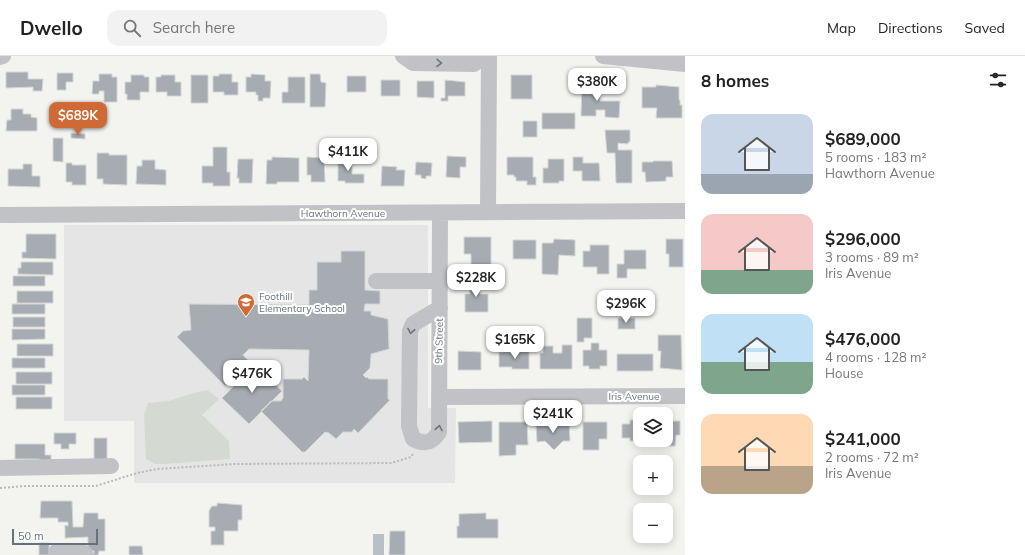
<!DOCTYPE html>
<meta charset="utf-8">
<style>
:root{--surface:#fff;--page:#f2f2f2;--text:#222;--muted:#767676;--line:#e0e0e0;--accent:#cf6935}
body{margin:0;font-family:Mulish,sans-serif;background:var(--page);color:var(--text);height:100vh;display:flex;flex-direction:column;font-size:15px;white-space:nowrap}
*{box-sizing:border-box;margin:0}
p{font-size:13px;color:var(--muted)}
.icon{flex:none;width:22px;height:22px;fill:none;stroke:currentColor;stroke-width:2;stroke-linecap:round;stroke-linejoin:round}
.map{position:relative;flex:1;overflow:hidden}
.details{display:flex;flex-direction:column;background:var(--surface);width:340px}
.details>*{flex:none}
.buttons{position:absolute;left:633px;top:351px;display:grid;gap:8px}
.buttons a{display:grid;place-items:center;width:40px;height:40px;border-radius:8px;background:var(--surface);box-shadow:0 2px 10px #0003;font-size:20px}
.scale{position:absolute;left:12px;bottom:10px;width:86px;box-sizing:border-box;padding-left:4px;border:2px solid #66717e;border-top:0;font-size:11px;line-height:14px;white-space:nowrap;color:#66717e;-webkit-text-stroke:3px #fff;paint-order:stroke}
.price{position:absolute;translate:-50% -34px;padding:0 9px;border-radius:8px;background:#fff;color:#222;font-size:13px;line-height:26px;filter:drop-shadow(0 1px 2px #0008)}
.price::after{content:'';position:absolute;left:50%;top:24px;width:12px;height:9px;margin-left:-6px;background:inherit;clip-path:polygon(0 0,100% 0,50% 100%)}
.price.active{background:var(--accent);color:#fff}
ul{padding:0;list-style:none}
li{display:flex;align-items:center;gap:12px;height:100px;padding:0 16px}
li span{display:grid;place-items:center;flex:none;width:112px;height:80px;border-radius:12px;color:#555}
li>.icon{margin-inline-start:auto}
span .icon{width:48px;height:48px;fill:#fffc;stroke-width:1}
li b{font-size:17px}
h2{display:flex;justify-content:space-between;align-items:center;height:48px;padding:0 16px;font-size:17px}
header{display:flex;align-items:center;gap:24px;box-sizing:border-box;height:56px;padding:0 20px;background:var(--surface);border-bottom:1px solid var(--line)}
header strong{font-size:19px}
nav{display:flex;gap:22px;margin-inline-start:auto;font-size:14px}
.search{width:280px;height:36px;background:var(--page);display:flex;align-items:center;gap:10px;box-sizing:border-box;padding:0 14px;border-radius:12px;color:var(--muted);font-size:15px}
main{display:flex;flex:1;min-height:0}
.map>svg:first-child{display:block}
</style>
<header>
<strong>Dwello</strong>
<div class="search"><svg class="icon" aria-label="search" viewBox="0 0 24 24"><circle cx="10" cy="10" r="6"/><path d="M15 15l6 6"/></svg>Search here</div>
<nav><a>Map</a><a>Directions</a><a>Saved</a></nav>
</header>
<main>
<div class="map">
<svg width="685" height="499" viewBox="0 0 685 499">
<rect width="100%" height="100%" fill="#f3f4f0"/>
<path fill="#e4e5e4" d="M64 169H428V352H456L455 427H134V365H64Z"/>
<path fill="#d4dad2" d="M207 334 219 343 202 359 229 385 230 403 165 408H155L146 403 144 359 148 347 169 345 193 337Z"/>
<path fill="#b8c0c5" d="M373 478H384V499H373Z"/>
<path fill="#a6acb2" stroke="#d5d5d3" d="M6 16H28V23H43L42 35H33V31L6 32Z
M57 17H73V26H66V34H57Z
M99 18H112V21H117V46H104V35H99V38H92L93 25H99Z
M219 18H232V26H238V39H224V36H213V20H219Z
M251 18 265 19V25H271L270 42H263V45H258V39H256V36H246V21H251Z
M310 18H320L321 26 326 27 325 51H310Z
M131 19H144V21H149V36H140V44H127V38H125V26H131Z
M161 19H175V26H181V40H167V36H156V21H161Z
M191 19H208V47H191Z
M511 19H532V43H511Z
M347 20H366V36H347Z
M288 21H305V47H282V36H288Z
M381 24H400V40H381Z
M445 24 465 26V40H448V45H441V42H445Z
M417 25H434V42L417 41Z
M582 26H600V45H620L619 62 605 61V54H596V60H581Z
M656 29 679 31V44H680V49H682V62H656L657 52H642V31H656Z
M63 48H86V64H63Z
M11 53H23V58H31V61L37 62V75H6L7 64H11Z
M542 57H575V73H542Z
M523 65H537V81H523Z
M605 74H630V86H628V88L618 87V94H632V127H616L615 97H607Z
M71 77 85 78V83L71 82Z
M53 82H63V106L53 105Z
M213 91H227V116H230V130H213V127H202V110H213Z
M97 97H109V99H127V129L103 128V123H97Z
M447 100 466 101V111H460V122L446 121Z
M272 101 299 102V126H277V128H266L267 104H272Z
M307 101 324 102 325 126H311V119H307Z
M338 101H352V118H364V127H345V125H338Z
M507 101H533V121H536V129H527V125H516V121H514V119H507Z
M573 101H583V107H599L600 125H582V115H573Z
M238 103H253L252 127H239V122H237Z
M548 103H564V125H559V127H543V112H548Z
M142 104H155V113L166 114V129L136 128 137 110H142Z
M653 105H672L673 121H666V125L646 126 645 116H642V106H653Z
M416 106 432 107 431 120H426V123L421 122V119H415Z
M66 107H72V109H86V129H72V126H66Z
M23 108H32V120H40V131L8 130V113H23Z
M382 110 397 111 396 114H405L404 130H381Z
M26 178H56V203L22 202V196H26Z
M464 181H491V217L475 216V212H471V198H464Z
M554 183 575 184V200L559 199 558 219 542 218V187H553Z
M666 183H683V211H669V198H666Z
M513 184H536V203H513Z
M590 189H609V218H597V211H583V195H590Z
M624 194H646V213H627V222H617V208H624Z
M341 195H365V234L380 235V248H365L364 255H371V259L388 263 389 293 371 298 370 312 363 319 366 322 367 321 369 323H388V343L390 344 358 377 354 373 352 376H343L336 383 329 377 325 376 305 396H302L261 355 271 345H281L283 342V323H302L304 321 308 325 309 294 249 293 243 299 250 306 225 330 177 281 183 275 191 274 189 248 309 249V234H317V206H341Z
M21 206H53V219L18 218V212H21Z
M13 220H45V230H13Z
M469 223H480V238H488V256H465V238H470Z
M17 235H53V247H17Z
M12 248H45V258H12Z
M13 261H45V271H13Z
M577 262H592V282H584V286H577Z
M618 262H635V273H618Z
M12 273H45V283L12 284Z
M658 279H681L682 314 660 312 661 295H658Z
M591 287H599V294H607V310H600V313H589V310H583V294H591Z
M17 288H53V300H17Z
M562 289H572V313H540V297H543V290H553V297H562Z
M458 295 481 296V314H458Z
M529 295V313H512V311H499V296Z
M617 298H653V315H617Z
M12 302H45V312H12Z
M255 309 282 335 249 368 222 342Z
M16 316H52V328H16Z
M12 329H45V339H12Z
M16 341H52V353H16Z
M630 364H640V384H656V385H630V382H622V368H630Z
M492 365V386L459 387 458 366Z
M666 365H680V379H676L675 390H661V384H666Z
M499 366H527L528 389H516V399L499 400Z
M583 366H607V383H599V394H583Z
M569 367 570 385H563L554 394 545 385 537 386 536 368Z
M54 377H76V388H69V393H61V388H54Z
M94 382H107V404H94Z
M15 388H45V399H51V408L39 403H15Z
M41 445H72L73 471H83L84 457H98V463H105V495H99L98 499H90V497H94V495H88V481L65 482V469L68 470V466H58V462H40Z
M217 447 242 449V464H238V475H224V489H211V475H215V471H209V455L212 450H217Z
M486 457V463H498V482H457V470H459V458Z
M390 475H405V499H389Z
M39 487H49V499H39Z
M129 490H142L143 499H129Z"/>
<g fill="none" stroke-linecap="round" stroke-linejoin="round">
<path stroke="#b7b9bc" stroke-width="2" stroke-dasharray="2 2" stroke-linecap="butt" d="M0 432 26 430H96L137 417 157 413 235 408 391 407 411 401 413 398"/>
<path stroke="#c0c2c5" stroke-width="16" d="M403 0 413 7 474 8 483 0
M603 0 685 8
M0 1 3 0
M488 156 489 0
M0 159 685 155
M376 225H440
M440 252 413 268 410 275 409 370 413 383C425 389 432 387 439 376L440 157
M439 341 685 340
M0 412 111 410
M56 499V496L85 497"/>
</g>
<defs><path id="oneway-chevron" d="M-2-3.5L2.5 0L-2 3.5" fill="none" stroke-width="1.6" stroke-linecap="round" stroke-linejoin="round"/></defs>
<g stroke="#6a7582">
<use href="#oneway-chevron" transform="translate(439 7) rotate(1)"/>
<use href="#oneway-chevron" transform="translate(411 275) rotate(101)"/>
<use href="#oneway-chevron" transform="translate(439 372) rotate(-80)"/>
</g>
<defs>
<symbol id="school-pin" viewBox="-11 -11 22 30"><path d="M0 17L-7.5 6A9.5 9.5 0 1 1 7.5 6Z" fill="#cf6935" stroke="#fff"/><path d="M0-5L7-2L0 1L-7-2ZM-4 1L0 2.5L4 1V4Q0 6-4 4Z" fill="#fff"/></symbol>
</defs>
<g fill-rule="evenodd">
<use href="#school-pin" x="236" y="236" width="20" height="27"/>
</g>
<g text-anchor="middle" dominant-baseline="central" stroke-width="4" stroke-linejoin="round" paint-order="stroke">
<g font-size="10" fill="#66717e" stroke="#fff">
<text x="343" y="157">Hawthorn Avenue</text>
<text transform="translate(439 285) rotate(-89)">9th Street</text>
<text x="634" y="340">Iris Avenue</text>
</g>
<g font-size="10" fill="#66717e" stroke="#fff" text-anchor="start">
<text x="259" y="240">Foothill<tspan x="259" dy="12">Elementary School</tspan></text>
</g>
</g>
</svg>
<div class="buttons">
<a><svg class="icon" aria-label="layers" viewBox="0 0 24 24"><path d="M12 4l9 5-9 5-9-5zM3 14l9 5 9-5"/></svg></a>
<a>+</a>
<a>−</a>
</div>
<div class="scale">50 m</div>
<b class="price" style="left:597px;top:46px">$380K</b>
<b class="price active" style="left:78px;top:80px">$689K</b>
<b class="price" style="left:348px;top:116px">$411K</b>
<b class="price" style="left:476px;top:242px">$228K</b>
<b class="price" style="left:626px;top:268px">$296K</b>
<b class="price" style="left:515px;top:304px">$165K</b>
<b class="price" style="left:252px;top:338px">$476K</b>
<b class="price" style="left:553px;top:378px">$241K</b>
</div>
<section class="details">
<h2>8 homes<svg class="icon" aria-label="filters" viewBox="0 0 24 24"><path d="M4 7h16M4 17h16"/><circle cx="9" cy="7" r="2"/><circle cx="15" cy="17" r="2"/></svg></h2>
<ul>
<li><span style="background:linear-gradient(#c9d6e8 75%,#9aa5b1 0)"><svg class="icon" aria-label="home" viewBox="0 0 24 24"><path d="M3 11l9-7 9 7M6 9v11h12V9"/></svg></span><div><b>$689,000</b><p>5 rooms · 183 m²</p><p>Hawthorn Avenue</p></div></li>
<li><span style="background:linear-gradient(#f6c9c9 70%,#7fa58c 0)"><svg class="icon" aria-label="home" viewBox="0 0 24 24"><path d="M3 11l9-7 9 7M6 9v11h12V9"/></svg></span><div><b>$296,000</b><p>3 rooms · 89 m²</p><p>Iris Avenue</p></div></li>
<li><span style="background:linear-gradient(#bfe0f5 60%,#7fa58c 0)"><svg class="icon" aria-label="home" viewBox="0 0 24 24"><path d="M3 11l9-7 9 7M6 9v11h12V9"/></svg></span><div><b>$476,000</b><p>4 rooms · 128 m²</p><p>House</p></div></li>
<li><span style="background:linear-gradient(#ffd9b3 65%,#b9a48a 0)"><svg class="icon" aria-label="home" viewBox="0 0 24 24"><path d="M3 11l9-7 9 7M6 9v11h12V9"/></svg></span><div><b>$241,000</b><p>2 rooms · 72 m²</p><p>Iris Avenue</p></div></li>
</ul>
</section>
</main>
